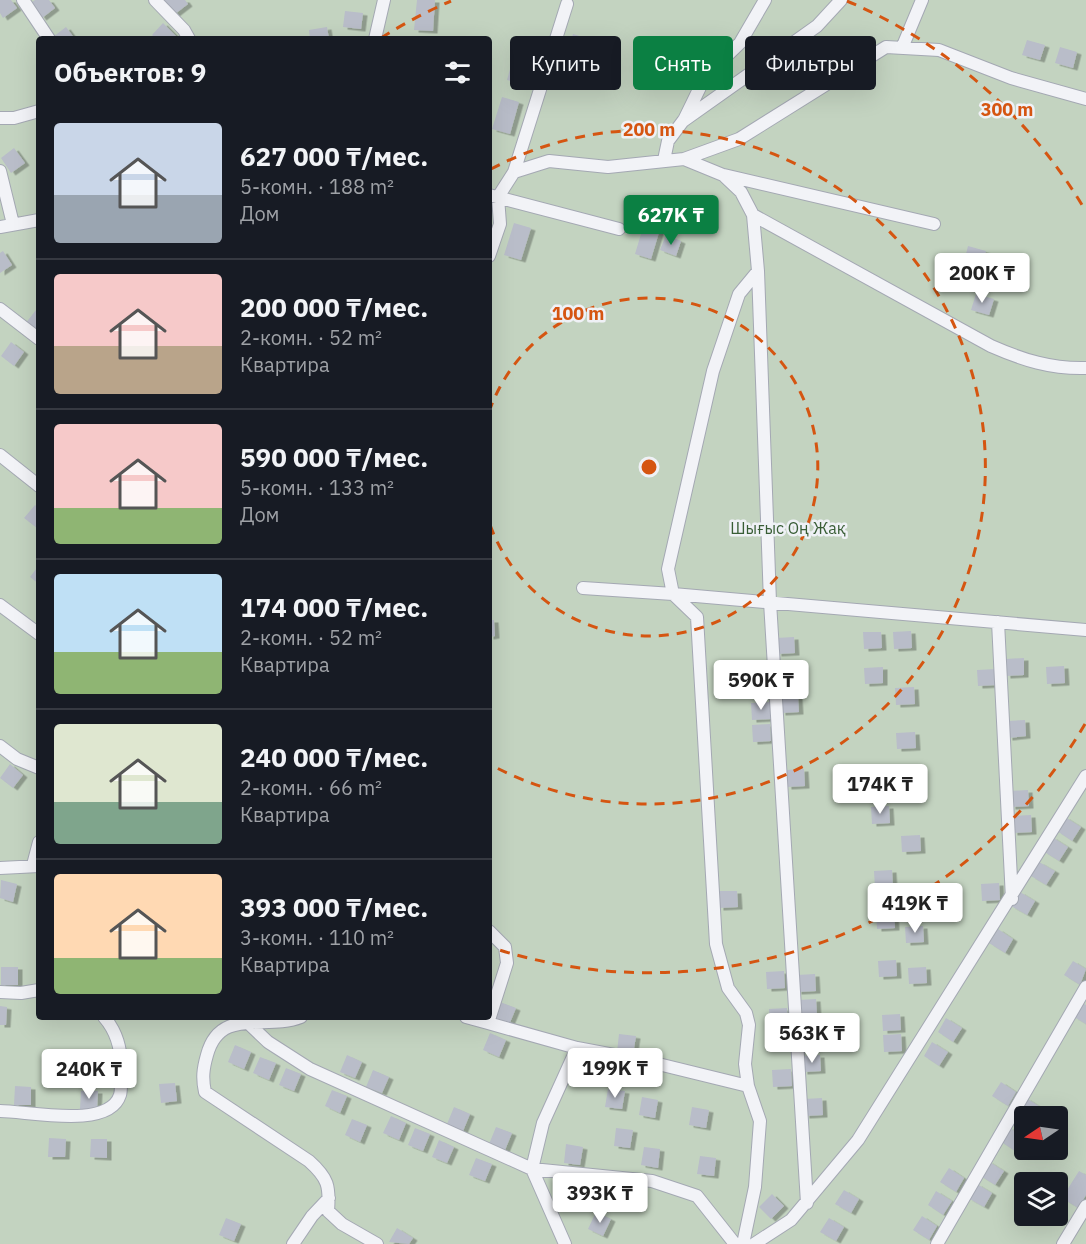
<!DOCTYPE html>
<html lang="ru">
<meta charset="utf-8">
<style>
:root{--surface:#171b24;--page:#20242c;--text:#f1f3f6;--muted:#9ea1a6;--line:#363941;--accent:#0b8043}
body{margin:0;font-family:"IBM Plex Sans",sans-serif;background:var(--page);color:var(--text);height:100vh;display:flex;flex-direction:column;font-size:22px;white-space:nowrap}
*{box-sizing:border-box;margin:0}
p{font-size:20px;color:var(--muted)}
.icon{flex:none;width:33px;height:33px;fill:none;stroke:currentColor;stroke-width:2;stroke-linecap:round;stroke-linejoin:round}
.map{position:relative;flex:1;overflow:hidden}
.details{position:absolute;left:36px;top:36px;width:456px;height:984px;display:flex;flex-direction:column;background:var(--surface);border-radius:6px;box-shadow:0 6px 24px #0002}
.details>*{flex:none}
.guide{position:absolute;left:510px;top:36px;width:486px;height:54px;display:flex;gap:12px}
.needle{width:39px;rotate:257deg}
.buttons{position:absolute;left:1014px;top:1106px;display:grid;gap:12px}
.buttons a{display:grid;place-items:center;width:54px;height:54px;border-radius:6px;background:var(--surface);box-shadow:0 6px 24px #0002;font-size:30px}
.price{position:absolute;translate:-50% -51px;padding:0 14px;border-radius:6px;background:#fff;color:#222;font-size:20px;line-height:39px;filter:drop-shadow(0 2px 3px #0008)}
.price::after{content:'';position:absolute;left:50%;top:36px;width:18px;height:14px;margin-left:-9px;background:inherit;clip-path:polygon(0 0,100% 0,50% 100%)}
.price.current{background:var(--accent);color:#fff}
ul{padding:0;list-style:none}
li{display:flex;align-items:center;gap:18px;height:150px;padding:0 18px}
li+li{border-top:2px solid var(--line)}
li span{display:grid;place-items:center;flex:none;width:168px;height:120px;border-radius:6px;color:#555}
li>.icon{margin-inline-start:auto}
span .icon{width:72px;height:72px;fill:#fffc;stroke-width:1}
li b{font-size:26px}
h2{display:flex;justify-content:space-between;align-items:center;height:72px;padding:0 18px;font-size:26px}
.tag{padding:0 21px;border-radius:6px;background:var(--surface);box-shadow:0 6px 24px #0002;font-size:21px;line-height:54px}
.tag.current{background:var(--accent);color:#fff}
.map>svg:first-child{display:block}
</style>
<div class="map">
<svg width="1086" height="1244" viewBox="0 0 1086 1244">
<defs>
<filter id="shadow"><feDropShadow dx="4.5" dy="2.5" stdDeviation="0" flood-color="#0004"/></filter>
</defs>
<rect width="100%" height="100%" fill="#dfe2e9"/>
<path fill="#c3d3c0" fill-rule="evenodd" d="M0 0H1086V1244H0ZM39 39H489V1017H39ZM1024 1116H1058V1149H1024ZM1024 1182H1058V1215H1024Z"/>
<path fill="#b9bdc9" filter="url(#shadow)" d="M0 0H11L17 8 3 18 0 13Z
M35 0H49L55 8 42 18 31 3Z
M164 0H185L188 4 175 14Z
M417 0H435L433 31 414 30Z
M345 11 363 13 361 29 343 27Z
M163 23 176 36 173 39H156L152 35Z
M66 27 75 39H55L53 37Z
M327 27 329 39H310L309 30Z
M573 34 589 39 584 55 568 50Z
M1027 40 1045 45 1040 60 1022 55Z
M516 47 535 52 526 85 507 80Z
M1060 47 1077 52 1073 68 1055 63Z
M502 97 519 102 510 134 492 129Z
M14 148 25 163 11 173 1 158Z
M514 223 531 228 521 260 504 255Z
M644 224 660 229 651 259 635 254Z
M666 235 681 241 676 256 660 250Z
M968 246 986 251 981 267 964 262Z
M3 251 12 265 0 273V253Z
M976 294 994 299 989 315 971 310Z
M36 310 39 313V334L25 324Z
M11 342 24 352 14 366 1 356Z
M35 505 39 508 37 528 24 518Z
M39 565V584L30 577Z
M489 620H494L495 636 489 637Z
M911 631 912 648 894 649 893 632Z
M863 632H881L882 648 864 649Z
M794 637 795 653 777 654 776 638Z
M1024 658V675L1006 676 1005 659Z
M1064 666 1065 683 1047 684 1046 667Z
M883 667V683L865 684 864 668Z
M996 669V685L978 686 977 670Z
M914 687 915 704 896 705 895 688Z
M780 696H798L799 712 781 713Z
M770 702 771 719 752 720 751 703Z
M1025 720 1026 736 1008 738 1007 721Z
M770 724 771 741 753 742 752 725Z
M915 732 916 748 897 749 896 733Z
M10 764 23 775 13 788 0 778Z
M804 769 805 786 787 787 786 770Z
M917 783 918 799 899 800 898 784Z
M1028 790 1029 806 1011 807 1010 791Z
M889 806 890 823 872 824 871 807Z
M1031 815 1032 832 1013 833 1012 816Z
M1065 817 1081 827 1072 841 1057 831Z
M920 835 921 851 902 852 901 836Z
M1052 837 1068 847 1059 861 1043 851Z
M1039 862 1055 871 1046 885 1031 876Z
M892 870 893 887 875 888 874 871Z
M1 880 17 884 13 902 0 898Z
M999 883 1000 900 982 901 981 884Z
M923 886 924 902 905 903 904 887Z
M719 891H737L738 907 719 908Z
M1020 892 1035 901 1027 915 1011 906Z
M894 911 895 928 877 929 876 912Z
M923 926 924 942 906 943 905 927Z
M998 929 1013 939 1005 953 989 943Z
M896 960 897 976 879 977 878 961Z
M1073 961 1086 969 1080 985 1064 975Z
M1 967H18V985H1Z
M926 967 927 983 909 984 908 968Z
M784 971 785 988 767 989 766 972Z
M815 974 816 991 797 992V975Z
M816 999 817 1015 798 1016V1000Z
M500 1002 516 1008 509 1025 493 1019Z
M1082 1003 1086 1005V1024L1074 1017Z
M0 1006 7 1007 6 1025H0Z
M787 1008 788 1025 770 1026 769 1009Z
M900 1014 901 1030 883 1031 882 1015Z
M946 1018 962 1028 953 1042 938 1032Z
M490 1033 506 1040 499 1057 483 1050Z
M619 1034 636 1036 633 1055 617 1052Z
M901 1034 902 1051 884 1052 883 1035Z
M932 1042 948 1052 939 1066 924 1056Z
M235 1045 251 1052 244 1069 228 1062Z
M347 1055 362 1062 355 1078 340 1072Z
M820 1055 821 1071 803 1072 802 1056Z
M260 1057 276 1063 269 1080 253 1073Z
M286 1068 301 1074 294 1091 279 1085Z
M791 1069 792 1086 773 1087 772 1070Z
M373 1070 389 1077 382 1093 366 1087Z
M1001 1082 1016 1092 1008 1106 992 1096Z
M175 1083 177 1101 161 1103 159 1084Z
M15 1086 31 1087V1105H14Z
M608 1089 625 1091 622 1109 605 1107Z
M332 1090 347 1096 340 1113 325 1106Z
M81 1091H98L97 1110 80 1109Z
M642 1097 658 1100 655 1118 639 1115Z
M822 1098 823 1115 805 1116 804 1099Z
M1026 1098 1042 1108 1037 1116H1024L1017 1112Z
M454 1107 470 1114 463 1131 447 1124Z
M692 1107 709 1110 706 1128 689 1125Z
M391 1116 406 1123 399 1140 383 1133Z
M352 1119 367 1125 360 1142 345 1135Z
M496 1127 512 1133 505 1150 489 1144Z
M1008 1127 1024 1137 1015 1151 1000 1141Z
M415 1128 430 1134 423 1151 408 1145Z
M616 1128 633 1130 630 1148 614 1146Z
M49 1138 66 1139 65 1157H48Z
M91 1139H107V1158L90 1157Z
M439 1140 454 1147 447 1163 432 1157Z
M566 1144 583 1147 580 1165 564 1163Z
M644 1147 660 1149 658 1168 641 1165Z
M700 1156 716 1158 714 1176 697 1174Z
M476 1158 492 1164 485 1181 469 1175Z
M988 1161 1004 1171 995 1185 979 1175Z
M949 1168 964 1178 956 1192 940 1182Z
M1079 1171 1086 1175V1195L1078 1208 1062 1198Z
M977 1184 992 1193 984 1207 968 1198Z
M844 1190 859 1199 851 1213 835 1204Z
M936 1191 952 1201 943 1215 928 1205Z
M772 1194 784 1206 771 1219 759 1207Z
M596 1212 611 1219 603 1236 588 1229Z
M922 1216 937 1226 929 1240 913 1230Z
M226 1218 241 1224 234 1241 219 1235Z
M829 1218 844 1227 836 1241 820 1232Z
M397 1228 413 1238 409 1244 389 1242Z"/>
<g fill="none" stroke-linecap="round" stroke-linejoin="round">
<defs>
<path id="minor" d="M23 0 49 39
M155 0 184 30 189 39
M375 39 384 0
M902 48 922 0
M0 118H14L39 111
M684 120 705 77 740 43 765 0
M684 159 739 139 886 47 939 50 1011 78 1086 99
M664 160 668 141 683 121 817 26 841 0
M0 171 13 224
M514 172 549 161 608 167 684 159 723 175 741 192 753 215 758 271 770 602 807 1203
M724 175 934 224
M489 195 619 229
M753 215 991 346C1023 360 1051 369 1086 368
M0 227 39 220
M489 256 500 224 498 197 514 172 567 4
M758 271 739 294 713 371 668 569 673 594 1086 630
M0 309 39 339
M0 455 39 486
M0 605 39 634
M998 622 1012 899
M0 746 17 759 39 768
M33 865 39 842
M0 868 39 866
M489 931 505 947 507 963 488 1023 577 1048 543 1123 532 1169 565 1244
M0 992 21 993 39 990
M246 1017 247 1022 268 1042 310 1069 532 1169 652 1181 697 1196 735 1244
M301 1017C266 1031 220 1006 207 1055 203 1069 202 1078 205 1092L309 1161C328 1178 330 1186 328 1211L342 1224 377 1244
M466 1017 488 1023
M577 1048 646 1061 748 1086 745 1064 749 1025 746 1013 728 988 716 944 697 617 673 594 583 588
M0 1111C28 1111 109 1130 120 1095 122 1089 120 1079 121 1072 122 1052 118 1033 104 1017
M293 1244 312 1216 329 1198
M743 1244 755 1187 760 1121 748 1086
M754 1244 791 1220 858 1140 1086 776
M937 1244 1086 987
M1063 1244 1086 1206"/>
</defs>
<use href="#minor" stroke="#a4a8b3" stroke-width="14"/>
<use href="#minor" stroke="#f2f3f7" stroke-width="12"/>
</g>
<g fill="none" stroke="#d55511" stroke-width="3" stroke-dasharray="10 8">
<path d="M489 412A169 169 0 1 1 489 522"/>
<path d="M491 169A337 337 0 1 1 491 765"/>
<path d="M1085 724A506 506 0 0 1 493 948M381 38A506 506 0 0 1 451 1M847 1A506 506 0 0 1 1085 210"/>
</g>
<g text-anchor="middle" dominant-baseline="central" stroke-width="5" stroke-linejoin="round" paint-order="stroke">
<g font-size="16" fill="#385d35" stroke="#eff1f6">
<text x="788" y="528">Шығыс Оң Жақ</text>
</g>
</g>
<circle cx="649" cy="467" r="9" fill="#d55511" stroke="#eff1f6" stroke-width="3"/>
<g font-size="18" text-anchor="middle" font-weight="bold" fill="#d55511" stroke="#eff1f6" stroke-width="5" stroke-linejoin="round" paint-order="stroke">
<text x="1007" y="116">300 m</text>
<text x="649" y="136">200 m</text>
<text x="578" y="320">100 m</text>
</g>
</svg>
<div class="buttons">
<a><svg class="needle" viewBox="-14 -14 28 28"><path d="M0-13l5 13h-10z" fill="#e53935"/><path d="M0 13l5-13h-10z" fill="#9ea1a6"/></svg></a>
<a><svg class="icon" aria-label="layers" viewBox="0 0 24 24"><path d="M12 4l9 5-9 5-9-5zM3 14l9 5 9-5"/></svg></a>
</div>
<b class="price current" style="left:671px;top:246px">627K ₸</b>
<b class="price" style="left:982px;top:304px">200K ₸</b>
<b class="price" style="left:761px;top:711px">590K ₸</b>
<b class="price" style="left:880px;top:815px">174K ₸</b>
<b class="price" style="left:915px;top:934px">419K ₸</b>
<b class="price" style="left:812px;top:1064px">563K ₸</b>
<b class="price" style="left:615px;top:1099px">199K ₸</b>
<b class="price" style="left:89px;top:1100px">240K ₸</b>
<b class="price" style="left:600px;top:1224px">393K ₸</b>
<div class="guide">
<a class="tag">Купить</a>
<a class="tag current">Снять</a>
<a class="tag">Фильтры</a>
</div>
<section class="details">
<h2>Объектов: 9<svg class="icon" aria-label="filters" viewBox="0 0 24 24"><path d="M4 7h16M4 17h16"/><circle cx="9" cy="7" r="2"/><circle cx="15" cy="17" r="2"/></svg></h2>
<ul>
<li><span style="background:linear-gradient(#c9d6e8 60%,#9aa5b1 0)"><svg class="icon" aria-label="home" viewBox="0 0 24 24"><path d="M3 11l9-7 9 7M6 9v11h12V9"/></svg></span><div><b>627 000 ₸/мес.</b><p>5-комн. · 188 m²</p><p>Дом</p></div></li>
<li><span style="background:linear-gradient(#f6c9c9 60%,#b9a48a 0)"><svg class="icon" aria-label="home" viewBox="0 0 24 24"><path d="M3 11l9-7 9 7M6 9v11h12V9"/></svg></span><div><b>200 000 ₸/мес.</b><p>2-комн. · 52 m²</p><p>Квартира</p></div></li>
<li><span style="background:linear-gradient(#f6c9c9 70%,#8fb573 0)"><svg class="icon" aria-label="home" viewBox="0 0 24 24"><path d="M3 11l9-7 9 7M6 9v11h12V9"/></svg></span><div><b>590 000 ₸/мес.</b><p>5-комн. · 133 m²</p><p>Дом</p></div></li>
<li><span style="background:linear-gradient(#bfe0f5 65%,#8fb573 0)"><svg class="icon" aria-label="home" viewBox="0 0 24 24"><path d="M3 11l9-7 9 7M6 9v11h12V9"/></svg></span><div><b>174 000 ₸/мес.</b><p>2-комн. · 52 m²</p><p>Квартира</p></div></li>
<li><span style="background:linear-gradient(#dfe7d0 65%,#7fa58c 0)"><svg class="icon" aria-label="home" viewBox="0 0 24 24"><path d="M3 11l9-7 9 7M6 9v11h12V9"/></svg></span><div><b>240 000 ₸/мес.</b><p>2-комн. · 66 m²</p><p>Квартира</p></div></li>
<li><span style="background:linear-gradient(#ffd9b3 70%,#8fb573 0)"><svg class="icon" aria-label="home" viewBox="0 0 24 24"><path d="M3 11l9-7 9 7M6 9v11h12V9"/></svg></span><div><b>393 000 ₸/мес.</b><p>3-комн. · 110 m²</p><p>Квартира</p></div></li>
</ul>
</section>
</div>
